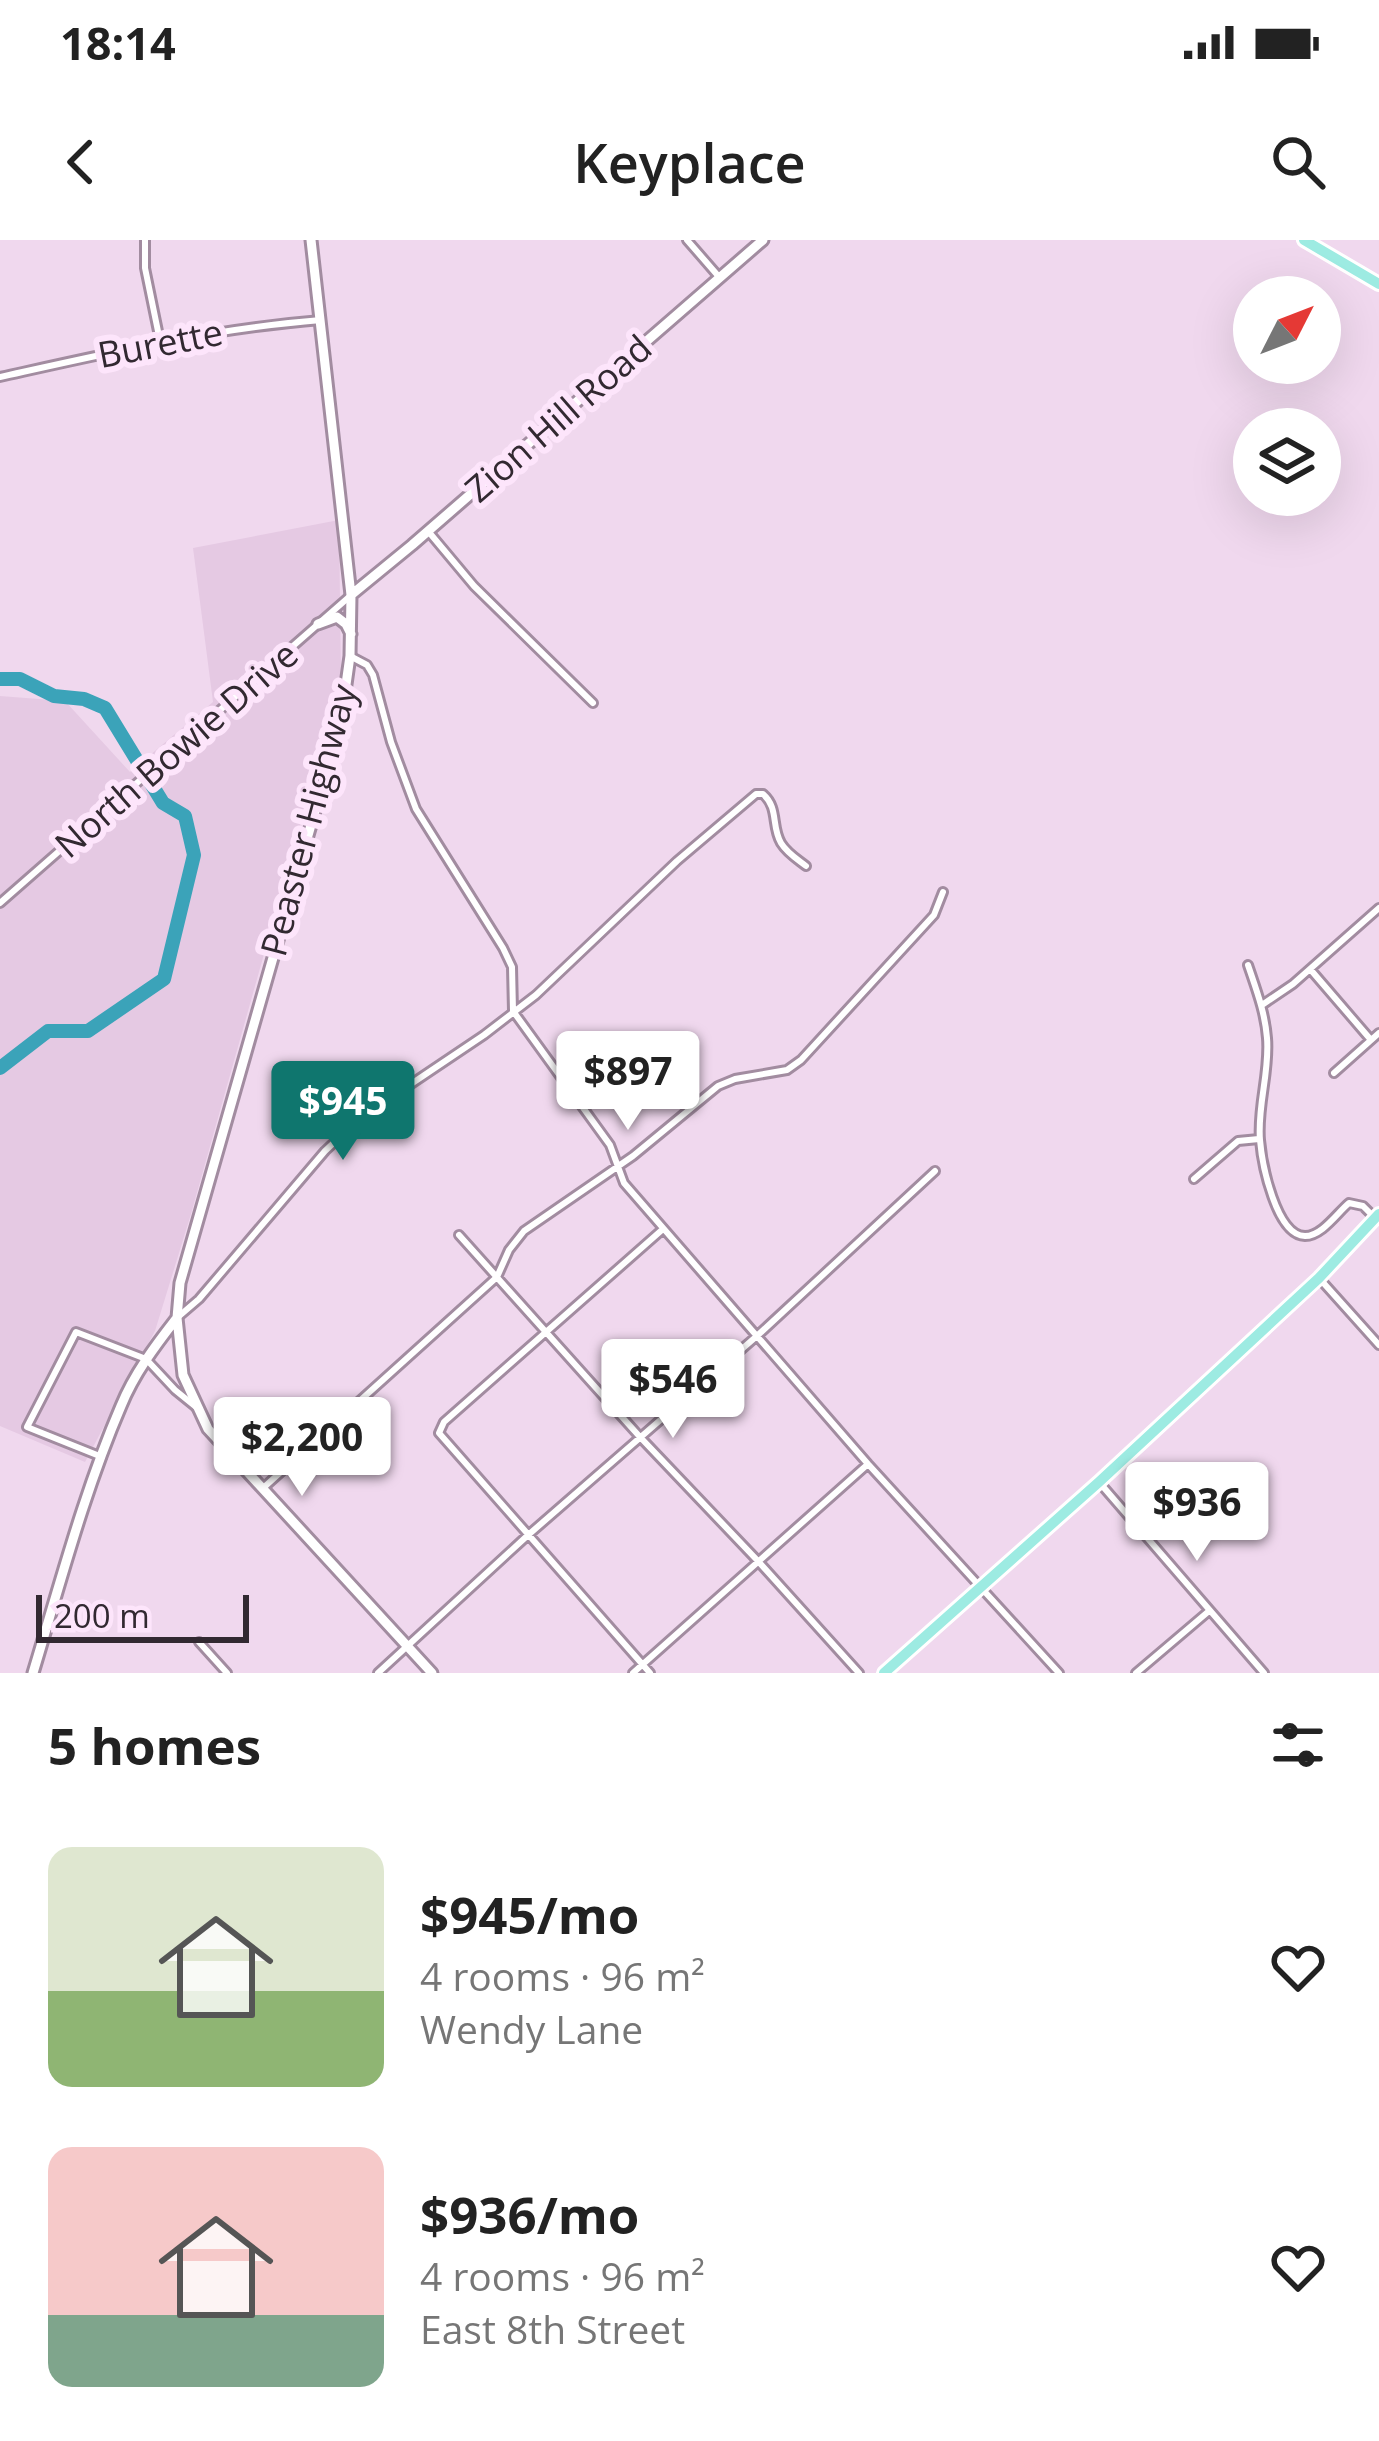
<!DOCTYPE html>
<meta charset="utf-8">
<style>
:root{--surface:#fff;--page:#f6f6f6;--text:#222;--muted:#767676;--accent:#0f766e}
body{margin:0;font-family:"Open Sans",sans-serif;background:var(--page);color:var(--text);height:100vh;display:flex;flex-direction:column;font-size:45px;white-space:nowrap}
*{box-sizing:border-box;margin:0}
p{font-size:39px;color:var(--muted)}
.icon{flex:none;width:66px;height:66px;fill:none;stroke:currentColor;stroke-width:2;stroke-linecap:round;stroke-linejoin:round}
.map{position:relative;height:1433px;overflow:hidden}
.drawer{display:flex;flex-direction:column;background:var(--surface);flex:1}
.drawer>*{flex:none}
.needle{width:78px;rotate:48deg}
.controls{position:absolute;left:1233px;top:36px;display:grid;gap:24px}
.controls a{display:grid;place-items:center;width:108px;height:108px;border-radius:50%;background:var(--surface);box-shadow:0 12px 48px #0002;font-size:60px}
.scale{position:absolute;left:36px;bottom:30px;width:213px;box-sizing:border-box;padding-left:12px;border:6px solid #322931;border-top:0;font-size:33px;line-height:42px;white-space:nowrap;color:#322931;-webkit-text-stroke:9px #fde5fb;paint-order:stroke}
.price{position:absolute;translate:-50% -102px;padding:0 27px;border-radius:12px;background:#fff;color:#222;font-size:39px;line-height:78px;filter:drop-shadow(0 3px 6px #0008)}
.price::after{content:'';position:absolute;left:50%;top:72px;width:36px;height:27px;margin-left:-18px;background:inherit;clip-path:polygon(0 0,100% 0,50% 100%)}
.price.current{background:var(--accent);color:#fff}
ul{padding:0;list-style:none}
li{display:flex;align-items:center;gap:36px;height:300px;padding:0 48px}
li span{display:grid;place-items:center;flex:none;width:336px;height:240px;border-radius:24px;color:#555}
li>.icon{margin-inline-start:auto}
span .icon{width:144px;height:144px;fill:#fffc;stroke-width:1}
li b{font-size:51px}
h2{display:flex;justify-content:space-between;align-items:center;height:144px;padding:0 48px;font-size:51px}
.status{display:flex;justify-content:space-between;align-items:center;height:84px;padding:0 60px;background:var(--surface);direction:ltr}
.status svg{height:33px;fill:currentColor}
header{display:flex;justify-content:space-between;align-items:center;height:156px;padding:0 48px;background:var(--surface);font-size:54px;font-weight:600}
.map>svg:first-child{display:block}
</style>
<div class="status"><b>18:14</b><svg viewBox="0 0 49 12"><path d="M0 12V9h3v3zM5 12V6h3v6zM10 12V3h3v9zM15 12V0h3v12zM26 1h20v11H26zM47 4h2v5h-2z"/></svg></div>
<header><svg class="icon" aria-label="back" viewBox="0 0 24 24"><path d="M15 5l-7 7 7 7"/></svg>Keyplace<svg class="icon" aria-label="search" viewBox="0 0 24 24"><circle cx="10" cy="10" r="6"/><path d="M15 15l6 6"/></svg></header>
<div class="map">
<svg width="1379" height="1433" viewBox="0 0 1379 1433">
<rect width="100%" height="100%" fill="#f0d8ee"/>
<path fill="#e5c9e3" d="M339 280 341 440 191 974 155 1091 85 1222 0 1186V456L65 461 130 532 213 462 193 308Z"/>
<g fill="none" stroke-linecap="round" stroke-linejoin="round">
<path stroke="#3ba3b9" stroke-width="14" d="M0 439H20L54 456 84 459 105 468 163 563 185 576 194 615 164 739 88 791H48L0 828"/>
<defs>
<path id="street" d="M145 0V28L160 101
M687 0 720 38
M0 137C108 113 210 89 321 80
M428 291 474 346 593 463
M350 416 367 425 373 435 391 502 416 569 503 708 512 727 513 771 610 905 624 943 868 1224 1059 1433
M0 663 349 357
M1248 725C1256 749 1265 772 1267 798 1270 832 1257 866 1260 900 1262 924 1276 995 1305 996 1322 996 1337 973 1349 963L1363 966 1375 978
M1310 729 1371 800
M1262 765 1293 744 1379 668
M1334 833 1379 793
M1194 939 1238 901 1259 899
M459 995 640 1197 757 1320 859 1433
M1319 1038 1379 1105
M178 1077 199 1059 325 911 359 879 484 795 536 755 677 621 756 554H763C779 568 771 586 781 603 787 613 797 619 806 626
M102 1217 27 1187 76 1092 146 1119 175 1150 196 1167
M1099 1242 1264 1433
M262 1249 497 1037 509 1010 524 991 633 916 718 846 735 839 787 830 801 820 934 675 943 652
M199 1402 227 1433
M378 1433 527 1296 758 1095 935 931
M633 1433 868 1224
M650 1433 439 1193 444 1182 663 989
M1136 1433 1209 1371"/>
<path id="secondary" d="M311 0 351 355 350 416 341 480 180 1043 177 1078 183 1135 208 1189 432 1433
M351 355 412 305 763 0
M318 384 337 377 346 384 351 394
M33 1433C60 1344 84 1252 121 1166 134 1134 155 1106 176 1079"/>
<path id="primary" d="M1304 0 1379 44
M884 1433 1099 1242 1319 1038 1379 974"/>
</defs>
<use href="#street" stroke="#a28ca0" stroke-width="12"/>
<use href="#secondary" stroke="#a28ca0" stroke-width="15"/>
<use href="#primary" stroke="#fff" stroke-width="16"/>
<use href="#street" stroke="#fff" stroke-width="6"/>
<use href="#secondary" stroke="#fff" stroke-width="9"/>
<use href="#primary" stroke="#9debe2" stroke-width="10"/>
</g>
<g text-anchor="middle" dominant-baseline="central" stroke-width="12" stroke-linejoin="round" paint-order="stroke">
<g font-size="36" fill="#322931" stroke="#fde5fb">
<text transform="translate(160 103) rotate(-11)">Burette</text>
<text transform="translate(558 178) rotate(-41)">Zion Hill Road</text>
<text transform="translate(176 509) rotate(-41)">North Bowie Drive</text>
<text transform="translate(308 580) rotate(-75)">Peaster Highway</text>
</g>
</g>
</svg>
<div class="controls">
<a><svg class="needle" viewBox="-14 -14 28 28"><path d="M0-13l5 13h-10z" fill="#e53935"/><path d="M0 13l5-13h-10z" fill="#767676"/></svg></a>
<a><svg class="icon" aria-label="layers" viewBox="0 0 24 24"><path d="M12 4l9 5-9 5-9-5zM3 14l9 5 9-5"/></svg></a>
</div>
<div class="scale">200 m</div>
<b class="price" style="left:628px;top:893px">$897</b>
<b class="price current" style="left:343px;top:923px">$945</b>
<b class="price" style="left:673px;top:1201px">$546</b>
<b class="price" style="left:302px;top:1259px">$2,200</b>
<b class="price" style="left:1197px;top:1324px">$936</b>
</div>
<section class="drawer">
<h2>5 homes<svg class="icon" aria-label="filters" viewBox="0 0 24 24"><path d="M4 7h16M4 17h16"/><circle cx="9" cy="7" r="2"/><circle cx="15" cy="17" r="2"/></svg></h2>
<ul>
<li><span style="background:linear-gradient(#dfe7d0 60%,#8fb573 0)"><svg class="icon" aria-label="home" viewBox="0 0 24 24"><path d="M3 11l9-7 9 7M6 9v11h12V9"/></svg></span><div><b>$945/mo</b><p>4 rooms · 96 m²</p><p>Wendy Lane</p></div><svg class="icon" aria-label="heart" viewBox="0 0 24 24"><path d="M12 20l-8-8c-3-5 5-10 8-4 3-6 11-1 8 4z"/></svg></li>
<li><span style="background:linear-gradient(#f6c9c9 70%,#7fa58c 0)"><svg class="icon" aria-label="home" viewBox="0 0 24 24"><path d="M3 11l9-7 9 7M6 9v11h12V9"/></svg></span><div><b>$936/mo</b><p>4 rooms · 96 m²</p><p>East 8th Street</p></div><svg class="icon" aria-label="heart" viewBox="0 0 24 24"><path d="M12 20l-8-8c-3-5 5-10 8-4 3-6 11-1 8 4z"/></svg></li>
</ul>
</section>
